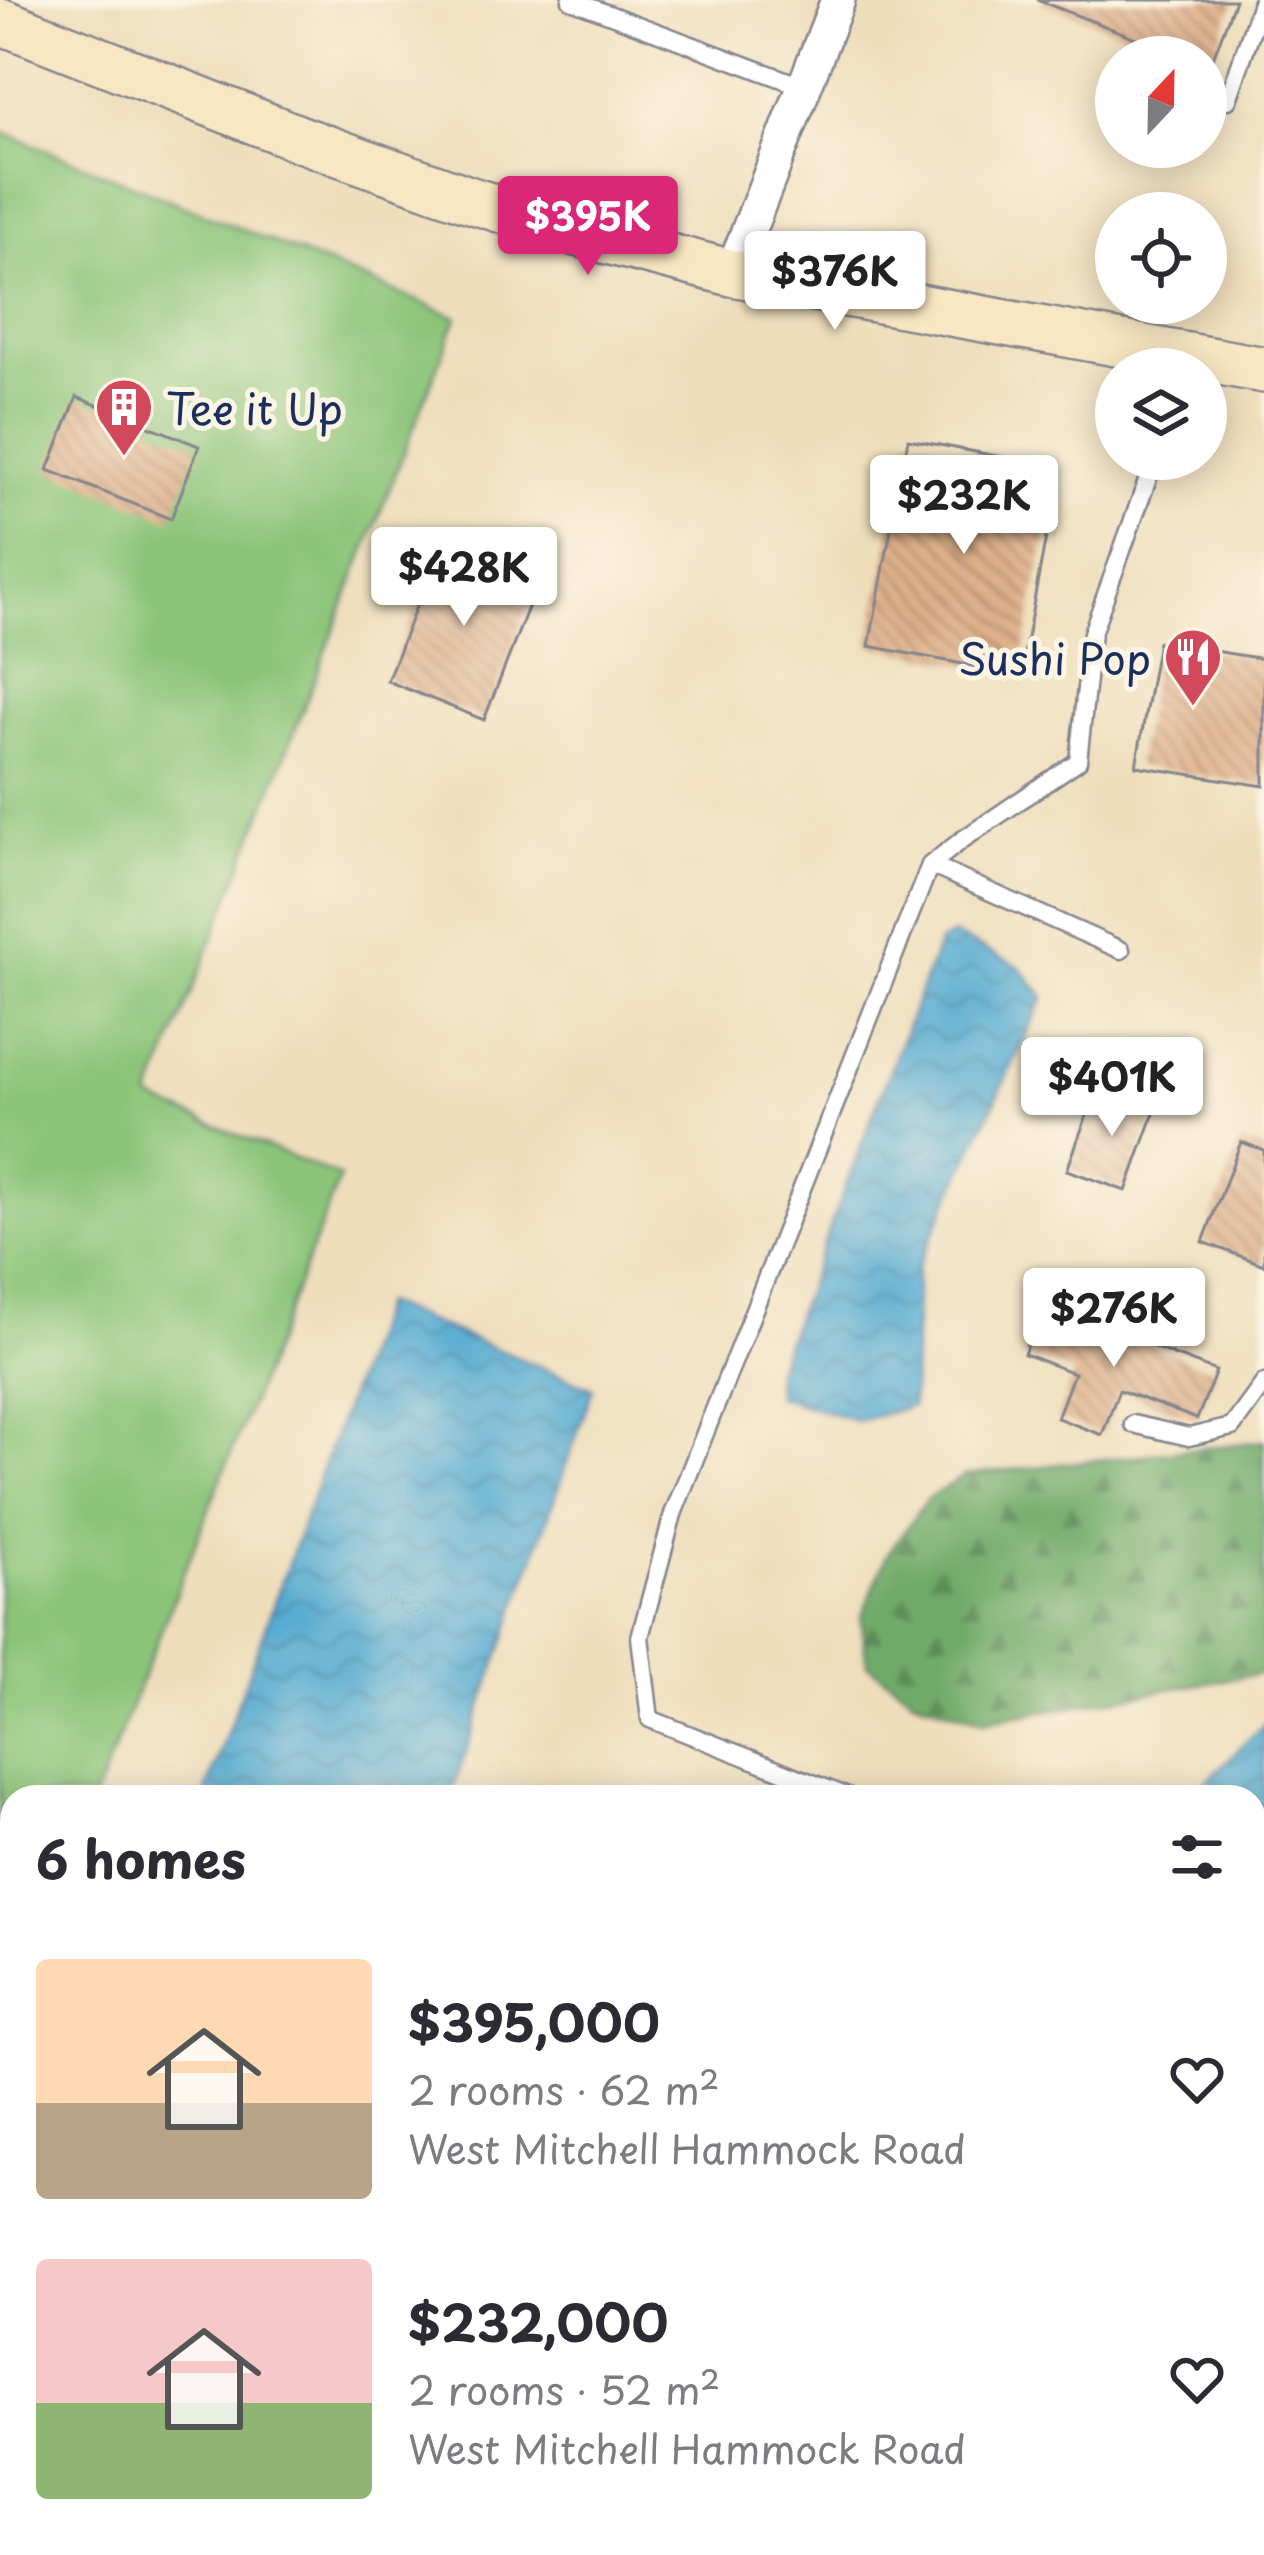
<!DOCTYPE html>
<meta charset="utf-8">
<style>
:root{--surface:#fff;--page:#f7f7f7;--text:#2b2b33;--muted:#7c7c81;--accent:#db2777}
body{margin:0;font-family:"Playpen Sans",sans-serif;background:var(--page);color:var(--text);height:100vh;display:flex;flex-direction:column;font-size:45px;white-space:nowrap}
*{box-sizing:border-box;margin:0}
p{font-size:39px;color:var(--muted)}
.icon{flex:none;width:66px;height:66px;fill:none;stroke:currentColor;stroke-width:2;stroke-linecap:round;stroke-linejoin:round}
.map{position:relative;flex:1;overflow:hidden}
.side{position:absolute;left:0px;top:1785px;width:1266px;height:771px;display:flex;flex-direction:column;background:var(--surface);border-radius:36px 36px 0 0;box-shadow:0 6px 30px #0003}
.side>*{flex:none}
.needle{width:78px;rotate:22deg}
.tools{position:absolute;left:1095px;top:36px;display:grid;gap:24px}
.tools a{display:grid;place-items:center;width:132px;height:132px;border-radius:50%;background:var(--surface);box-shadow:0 6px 30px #0003;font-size:60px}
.price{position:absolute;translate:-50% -102px;padding:0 27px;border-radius:12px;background:#fff;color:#222;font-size:39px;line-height:78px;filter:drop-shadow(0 3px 6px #0008)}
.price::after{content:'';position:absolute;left:50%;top:72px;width:36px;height:27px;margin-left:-18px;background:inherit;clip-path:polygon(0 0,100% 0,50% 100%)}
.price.selected{background:var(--accent);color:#fff}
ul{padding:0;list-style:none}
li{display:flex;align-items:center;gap:36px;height:300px;padding:0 36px}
li span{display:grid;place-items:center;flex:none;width:336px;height:240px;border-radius:12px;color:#555}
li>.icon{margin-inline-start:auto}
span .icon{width:144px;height:144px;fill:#fffc;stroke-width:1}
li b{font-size:51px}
h2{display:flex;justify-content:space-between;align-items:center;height:144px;padding:0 36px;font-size:51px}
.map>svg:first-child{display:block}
</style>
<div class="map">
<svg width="1264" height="2555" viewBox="0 0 1264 2555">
<defs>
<pattern id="forest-firs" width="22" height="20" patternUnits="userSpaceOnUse" patternTransform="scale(3)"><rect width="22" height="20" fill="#70aa68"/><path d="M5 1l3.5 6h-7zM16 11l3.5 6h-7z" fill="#5b8b59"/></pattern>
<pattern id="water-waves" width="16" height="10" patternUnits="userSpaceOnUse" patternTransform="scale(3)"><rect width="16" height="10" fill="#55abd1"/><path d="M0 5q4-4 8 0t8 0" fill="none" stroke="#468cad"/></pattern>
<pattern id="building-back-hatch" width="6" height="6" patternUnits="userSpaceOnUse" patternTransform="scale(3)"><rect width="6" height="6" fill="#dfb08a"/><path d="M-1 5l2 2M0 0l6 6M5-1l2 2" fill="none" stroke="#b49074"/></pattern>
</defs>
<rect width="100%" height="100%" fill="#fcf5e5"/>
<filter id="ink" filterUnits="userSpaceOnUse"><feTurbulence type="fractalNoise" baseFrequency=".00833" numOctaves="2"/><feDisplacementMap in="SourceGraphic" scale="24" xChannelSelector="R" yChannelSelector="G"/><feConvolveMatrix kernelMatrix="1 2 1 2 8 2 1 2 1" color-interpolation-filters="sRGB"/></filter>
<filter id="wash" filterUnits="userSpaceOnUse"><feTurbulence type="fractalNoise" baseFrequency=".004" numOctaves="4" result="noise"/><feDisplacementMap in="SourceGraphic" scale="48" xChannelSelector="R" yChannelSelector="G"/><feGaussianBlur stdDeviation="2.7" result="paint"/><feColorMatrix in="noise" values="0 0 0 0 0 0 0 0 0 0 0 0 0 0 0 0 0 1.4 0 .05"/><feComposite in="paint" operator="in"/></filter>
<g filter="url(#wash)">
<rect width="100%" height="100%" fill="#efdebc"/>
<path fill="#8bc478" stroke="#537a6b" stroke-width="3" d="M0 131 457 317 150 1099 340 1177 95 1797H12V2008L0 2039Z"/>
<path fill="url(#forest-firs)" stroke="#466c63" stroke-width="3" d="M1264 1441V1673L984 1721 913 1698 867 1664 861 1618 887 1555 927 1499 966 1475Z
M0 2204 12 2209V2392L0 2387Z
M264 2544H827L854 2555H270Z"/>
<path fill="url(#water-waves)" stroke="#386d98" stroke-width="3" d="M954 935 1020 967 1044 997 917 1268 912 1406 858 1421 776 1396 775 1371 939 942Z
M382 1303 593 1388 450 1797H204Z
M1264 1724V1908L1254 1904V1797H1191Z
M0 2387 12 2392V2544H264L270 2555H0Z"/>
<g id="blocks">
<path fill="url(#building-back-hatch)" d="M1037 0H1235L1210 66 1206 65V57H1185Z
M77 397 199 446 171 519 48 470Z
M908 439 1059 468 1020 675 869 646Z
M443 538 540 577 484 720 387 681Z
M1158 642 1264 659V786L1136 766Z
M1097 1087 1156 1108 1126 1191 1067 1170Z
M1241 1142 1264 1150V1265L1203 1242Z
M1043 1305 1216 1371 1197 1419 1119 1390 1102 1435 1057 1418 1074 1373 1024 1354Z
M1254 1973 1264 1977V2182L1254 2178Z
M1022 2544H1117L1088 2555H1051Z"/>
</g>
</g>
<g filter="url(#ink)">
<use href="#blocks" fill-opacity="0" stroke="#85868d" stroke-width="3"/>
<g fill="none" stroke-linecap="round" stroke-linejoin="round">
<defs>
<path id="service" d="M571 0 804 87
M1228 100 1262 0
M930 865 1121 950
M1133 1424 1189 1437 1232 1427 1264 1383
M848 1797 650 1719 640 1637 673 1514 930 865 962 840 1078 761 1092 633 1155 459
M1254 1954 1264 1958
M1254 2384 1264 2388"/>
<path id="minor" d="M732 273 838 0"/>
<path id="secondary" d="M0 21 303 140 468 199 565 230 732 273 1264 370"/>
</defs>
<use href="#service" stroke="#85868d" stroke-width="21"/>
<use href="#minor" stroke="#85868d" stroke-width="38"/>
<use href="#secondary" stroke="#85868d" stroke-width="50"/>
<use href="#service" stroke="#fff" stroke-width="16"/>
<use href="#minor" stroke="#fff" stroke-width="33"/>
<use href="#secondary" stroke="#f9e7c3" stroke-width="45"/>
</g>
</g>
<defs>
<symbol id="building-pin" viewBox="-11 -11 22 30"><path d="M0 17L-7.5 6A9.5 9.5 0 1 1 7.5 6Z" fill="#d1495b" stroke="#fcf5e5"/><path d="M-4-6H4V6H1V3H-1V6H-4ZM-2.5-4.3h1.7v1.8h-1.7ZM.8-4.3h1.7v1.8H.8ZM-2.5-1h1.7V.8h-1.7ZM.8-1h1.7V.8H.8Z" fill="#fff"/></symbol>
<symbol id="restaurant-pin" viewBox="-11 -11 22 30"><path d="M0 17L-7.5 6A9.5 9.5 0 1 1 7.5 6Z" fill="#d1495b" stroke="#fcf5e5"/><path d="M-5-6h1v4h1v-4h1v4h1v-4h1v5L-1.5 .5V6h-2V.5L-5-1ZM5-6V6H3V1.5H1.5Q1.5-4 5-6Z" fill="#fff"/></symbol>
</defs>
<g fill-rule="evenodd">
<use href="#building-pin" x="91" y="374" width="66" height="90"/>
<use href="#restaurant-pin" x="1160" y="624" width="66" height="90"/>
</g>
<g text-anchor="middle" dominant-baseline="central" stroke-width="10" stroke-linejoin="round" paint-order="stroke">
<g font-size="42" fill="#1b2f5e" stroke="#fcf5e5" text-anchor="start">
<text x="166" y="407">Tee it Up</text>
<text x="1151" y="657" text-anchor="end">Sushi Pop</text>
</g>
</g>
</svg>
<div class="tools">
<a><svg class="needle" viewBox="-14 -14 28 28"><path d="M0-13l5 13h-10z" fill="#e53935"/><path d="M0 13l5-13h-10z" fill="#7c7c81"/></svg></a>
<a><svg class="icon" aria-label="locate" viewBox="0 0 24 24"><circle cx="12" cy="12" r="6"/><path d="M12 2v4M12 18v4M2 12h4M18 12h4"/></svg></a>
<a><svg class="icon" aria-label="layers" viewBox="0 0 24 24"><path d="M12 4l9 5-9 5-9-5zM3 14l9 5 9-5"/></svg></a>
</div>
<b class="price selected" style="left:588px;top:278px">$395K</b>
<b class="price" style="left:835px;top:333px">$376K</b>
<b class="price" style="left:964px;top:557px">$232K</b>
<b class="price" style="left:464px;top:629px">$428K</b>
<b class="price" style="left:1112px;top:1139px">$401K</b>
<b class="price" style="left:1114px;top:1370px">$276K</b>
<section class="side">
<h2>6 homes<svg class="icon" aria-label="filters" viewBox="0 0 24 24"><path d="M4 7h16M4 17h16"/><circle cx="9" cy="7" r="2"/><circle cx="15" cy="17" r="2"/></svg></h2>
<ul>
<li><span style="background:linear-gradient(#ffd9b3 60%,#b9a48a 0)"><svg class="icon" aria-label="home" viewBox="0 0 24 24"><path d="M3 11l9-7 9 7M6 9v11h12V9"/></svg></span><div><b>$395,000</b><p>2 rooms · 62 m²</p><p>West Mitchell Hammock Road</p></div><svg class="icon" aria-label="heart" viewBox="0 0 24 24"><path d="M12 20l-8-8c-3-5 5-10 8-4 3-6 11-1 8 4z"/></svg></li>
<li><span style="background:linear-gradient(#f6c9c9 60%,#8fb573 0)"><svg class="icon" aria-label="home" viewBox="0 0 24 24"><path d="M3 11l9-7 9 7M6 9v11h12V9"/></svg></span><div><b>$232,000</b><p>2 rooms · 52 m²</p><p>West Mitchell Hammock Road</p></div><svg class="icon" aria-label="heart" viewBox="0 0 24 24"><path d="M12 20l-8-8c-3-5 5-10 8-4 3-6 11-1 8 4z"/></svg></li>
</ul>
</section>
</div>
